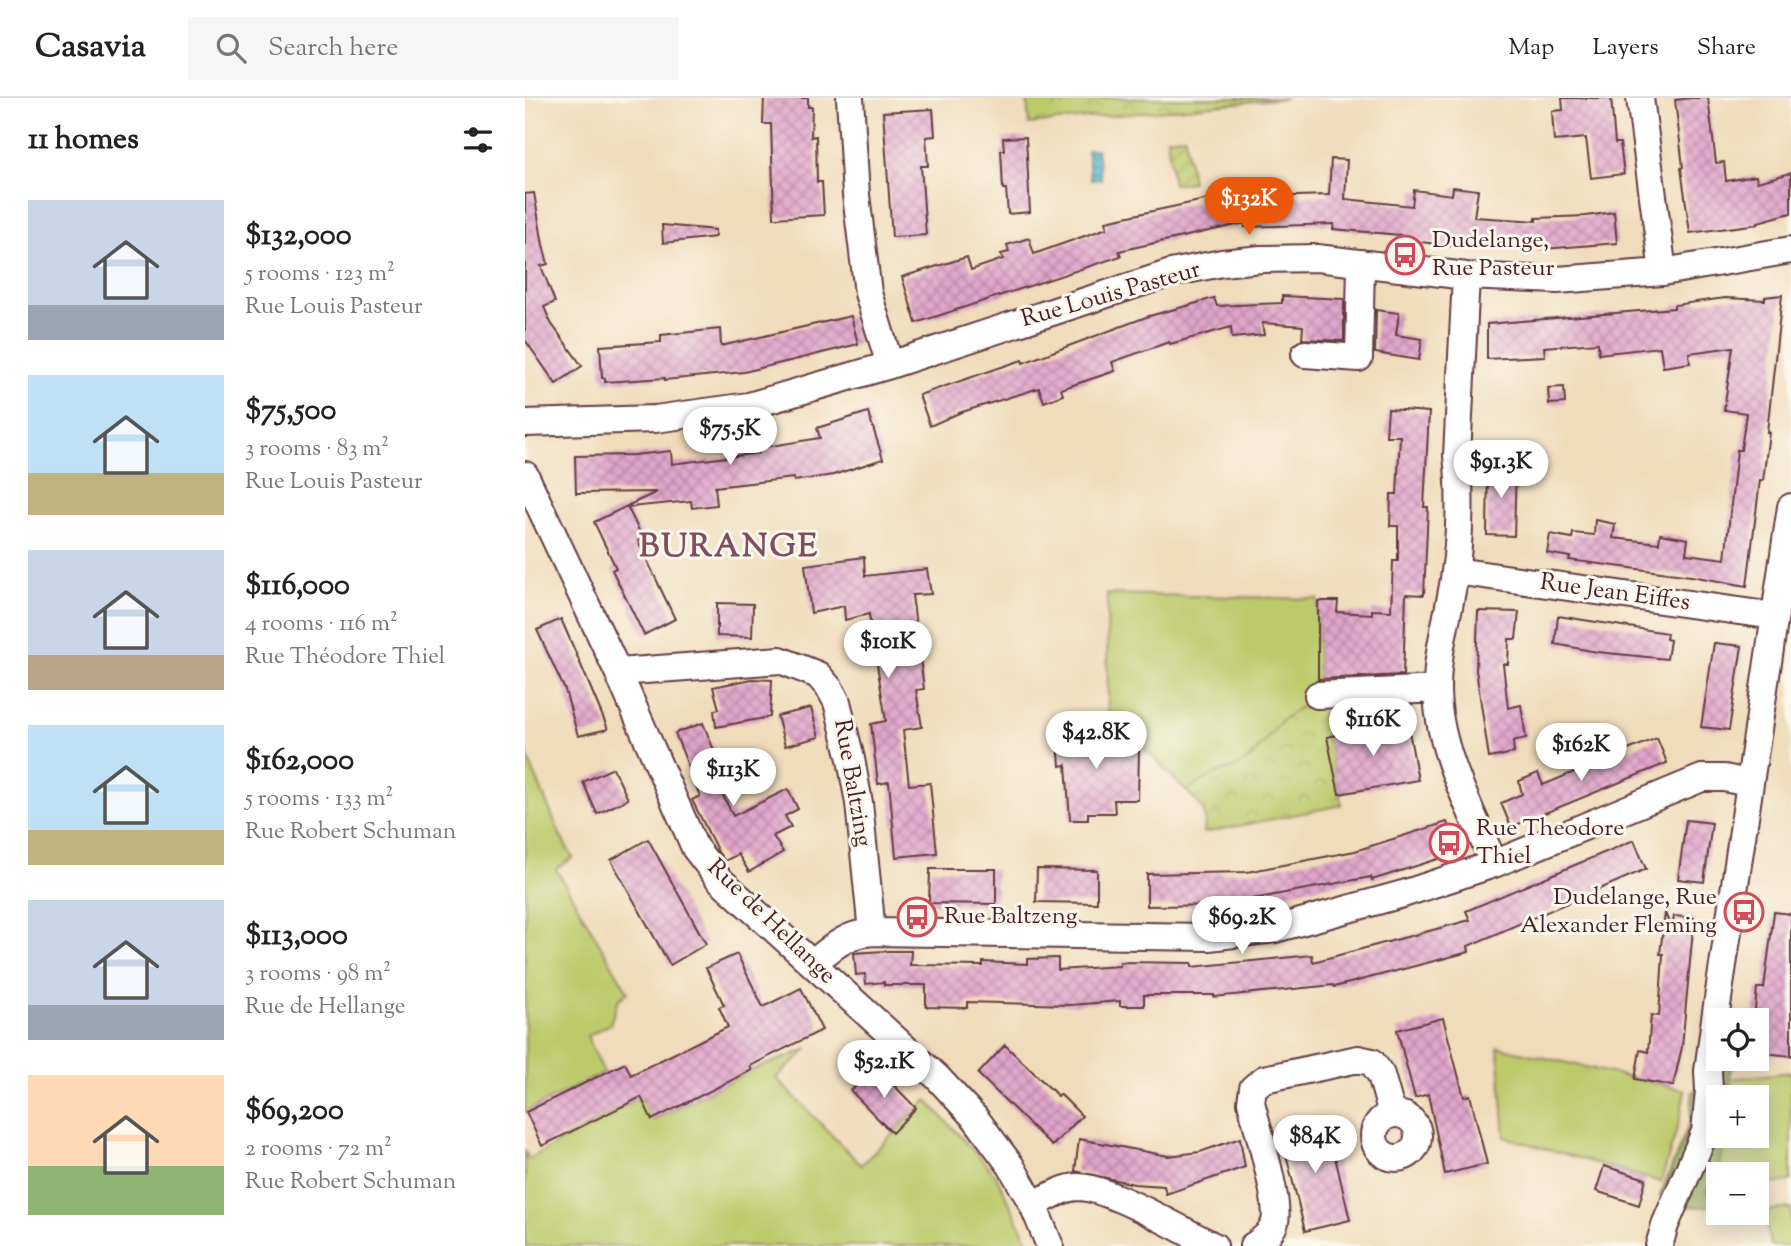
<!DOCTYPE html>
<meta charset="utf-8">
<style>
:root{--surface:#fff;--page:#f6f6f6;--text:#222;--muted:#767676;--line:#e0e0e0;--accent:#ea580c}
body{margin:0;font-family:"Sorts Mill Goudy",serif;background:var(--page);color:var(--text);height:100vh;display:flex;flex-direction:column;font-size:26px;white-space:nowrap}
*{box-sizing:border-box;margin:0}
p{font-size:23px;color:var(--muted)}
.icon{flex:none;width:38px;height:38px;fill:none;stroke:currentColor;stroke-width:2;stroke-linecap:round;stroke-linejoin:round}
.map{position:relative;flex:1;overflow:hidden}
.drawer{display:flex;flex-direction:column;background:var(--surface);width:525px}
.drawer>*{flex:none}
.fabs{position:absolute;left:1181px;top:910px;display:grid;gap:14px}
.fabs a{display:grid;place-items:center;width:63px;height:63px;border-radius:0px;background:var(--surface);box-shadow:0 4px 18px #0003;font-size:35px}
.price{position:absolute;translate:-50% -60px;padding:0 16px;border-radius:24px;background:#fff;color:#222;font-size:23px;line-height:46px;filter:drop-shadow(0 2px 4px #0008)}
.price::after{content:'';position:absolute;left:50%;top:42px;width:21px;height:16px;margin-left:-10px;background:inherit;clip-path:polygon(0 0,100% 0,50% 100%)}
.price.on{background:var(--accent);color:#fff}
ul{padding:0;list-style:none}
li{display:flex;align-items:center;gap:21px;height:175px;padding:0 28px}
li span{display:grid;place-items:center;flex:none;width:196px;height:140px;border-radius:0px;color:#555}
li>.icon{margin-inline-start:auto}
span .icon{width:84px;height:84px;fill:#fffc;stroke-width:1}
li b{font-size:30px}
h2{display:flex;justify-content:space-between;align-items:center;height:84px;padding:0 28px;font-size:30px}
header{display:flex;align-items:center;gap:42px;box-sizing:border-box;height:98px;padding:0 35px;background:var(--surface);border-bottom:2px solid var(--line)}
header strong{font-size:33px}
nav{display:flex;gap:38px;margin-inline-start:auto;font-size:24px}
.search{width:490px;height:63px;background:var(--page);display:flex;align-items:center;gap:18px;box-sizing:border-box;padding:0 24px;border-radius:0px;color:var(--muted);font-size:26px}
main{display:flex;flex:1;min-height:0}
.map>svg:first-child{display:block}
</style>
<header>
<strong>Casavia</strong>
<div class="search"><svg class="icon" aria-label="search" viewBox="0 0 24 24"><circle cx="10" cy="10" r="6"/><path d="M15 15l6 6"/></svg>Search here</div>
<nav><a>Map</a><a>Layers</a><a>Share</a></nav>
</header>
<main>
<section class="drawer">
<h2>11 homes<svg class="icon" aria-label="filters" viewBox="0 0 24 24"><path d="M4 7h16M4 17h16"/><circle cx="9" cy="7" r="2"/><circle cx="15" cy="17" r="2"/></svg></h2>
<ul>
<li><span style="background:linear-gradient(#c9d6e8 75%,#9aa5b1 0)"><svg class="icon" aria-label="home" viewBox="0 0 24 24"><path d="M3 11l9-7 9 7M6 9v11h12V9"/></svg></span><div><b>$132,000</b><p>5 rooms · 123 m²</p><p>Rue Louis Pasteur</p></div></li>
<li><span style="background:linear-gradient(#bfe0f5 70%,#c2b280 0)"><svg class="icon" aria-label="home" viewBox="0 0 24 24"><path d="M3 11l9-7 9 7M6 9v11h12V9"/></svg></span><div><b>$75,500</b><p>3 rooms · 83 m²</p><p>Rue Louis Pasteur</p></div></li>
<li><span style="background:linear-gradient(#c9d6e8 75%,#b9a48a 0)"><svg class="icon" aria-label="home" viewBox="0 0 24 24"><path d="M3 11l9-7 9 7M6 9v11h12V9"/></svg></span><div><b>$116,000</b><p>4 rooms · 116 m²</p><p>Rue Théodore Thiel</p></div></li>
<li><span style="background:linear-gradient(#bfe0f5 75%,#c2b280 0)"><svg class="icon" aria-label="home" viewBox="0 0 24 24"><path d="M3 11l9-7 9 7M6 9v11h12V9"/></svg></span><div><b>$162,000</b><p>5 rooms · 133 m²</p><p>Rue Robert Schuman</p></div></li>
<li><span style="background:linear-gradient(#c9d6e8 75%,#9aa5b1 0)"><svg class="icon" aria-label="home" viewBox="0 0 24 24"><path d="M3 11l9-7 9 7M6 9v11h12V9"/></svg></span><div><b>$113,000</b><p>3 rooms · 98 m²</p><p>Rue de Hellange</p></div></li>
<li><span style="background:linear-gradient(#ffd9b3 65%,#8fb573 0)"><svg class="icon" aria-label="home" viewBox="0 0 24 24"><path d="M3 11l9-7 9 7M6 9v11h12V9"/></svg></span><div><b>$69,200</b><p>2 rooms · 72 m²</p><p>Rue Robert Schuman</p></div></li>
</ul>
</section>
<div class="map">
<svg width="1266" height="1148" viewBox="0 0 1266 1148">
<defs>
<pattern id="forest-firs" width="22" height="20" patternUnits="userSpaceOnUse" patternTransform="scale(1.75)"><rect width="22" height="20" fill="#96ae60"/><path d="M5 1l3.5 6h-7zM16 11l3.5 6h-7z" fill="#7c8d4f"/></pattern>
<pattern id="park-crowns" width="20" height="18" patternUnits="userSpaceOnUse" patternTransform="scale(1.75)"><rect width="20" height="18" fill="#bdca6c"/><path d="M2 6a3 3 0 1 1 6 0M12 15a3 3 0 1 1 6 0" fill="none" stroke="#a4ad5e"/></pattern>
<pattern id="garden-furrows" width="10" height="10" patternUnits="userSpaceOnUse" patternTransform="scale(1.75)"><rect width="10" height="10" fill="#bdca6c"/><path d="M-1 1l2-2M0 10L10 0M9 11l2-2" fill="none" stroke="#a4ad5e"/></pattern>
<pattern id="water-rules" width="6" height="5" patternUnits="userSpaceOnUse" patternTransform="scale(1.75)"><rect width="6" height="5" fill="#49b2c7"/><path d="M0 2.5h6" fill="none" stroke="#3f90a2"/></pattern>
<pattern id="building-cross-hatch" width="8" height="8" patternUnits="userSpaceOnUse" patternTransform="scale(1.75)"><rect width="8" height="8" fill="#e1a6cb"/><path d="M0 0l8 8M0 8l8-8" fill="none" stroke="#b887a5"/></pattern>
</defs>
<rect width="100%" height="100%" fill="#fbf7ec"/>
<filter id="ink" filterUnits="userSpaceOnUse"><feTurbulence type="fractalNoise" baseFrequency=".0143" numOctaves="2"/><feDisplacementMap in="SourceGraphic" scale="14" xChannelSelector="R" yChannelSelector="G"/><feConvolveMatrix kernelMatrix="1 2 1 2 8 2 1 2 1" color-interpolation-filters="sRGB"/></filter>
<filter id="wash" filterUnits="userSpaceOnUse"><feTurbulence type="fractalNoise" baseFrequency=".00686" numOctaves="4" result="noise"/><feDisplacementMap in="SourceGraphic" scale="28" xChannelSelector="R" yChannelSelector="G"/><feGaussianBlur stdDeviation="1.57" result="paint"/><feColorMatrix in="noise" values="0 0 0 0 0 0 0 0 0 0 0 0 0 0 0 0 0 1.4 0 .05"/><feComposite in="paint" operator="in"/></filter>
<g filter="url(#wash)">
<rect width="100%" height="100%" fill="#f0dbba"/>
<path fill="#bdca6c" stroke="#84744c" stroke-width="2" d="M582 496 793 501V597L757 622 727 659 713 668 690 676 661 693 583 613Z
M0 653 36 739 48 760 31 771 103 894 93 902 85 926 62 938 79 975 0 1014Z
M973 949 1160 992 1155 1020 1136 1084 980 1039Z
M283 951 251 980 336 1067 402 1002 471 1077 505 1148H0V1054L4 1061 116 999 128 1022 227 972Z
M1266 974V1083L1232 1088V1076H1194L1193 1093 1180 1095 1195 1063 1200 1038H1232V999H1206L1205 981Z
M1266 1110V1148H1246L1238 1113Z"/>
<path fill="url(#forest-firs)" stroke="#706646" stroke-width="2" d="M1194 961H1207L1205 981 1206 999H1194V1038H1200L1195 1063 1181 1094 1193 1093V1107L1176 1109 1140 1108 1135 1098 1165 1024 1168 993H1184Z"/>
<path fill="url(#park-crowns)" stroke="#84744c" stroke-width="2" d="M502 0H761L504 26Z
M793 597 817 707 679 735C682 710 678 709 661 693L690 676 713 668 727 659 757 622Z"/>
<path fill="url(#garden-furrows)" stroke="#84744c" stroke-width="2" d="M660 38 667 84 648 86 642 40Z"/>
<path fill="url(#water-rules)" stroke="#4a6879" stroke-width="2" d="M572 51 576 81 566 82 562 52Z"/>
<g id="blocks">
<path fill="url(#building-cross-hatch)" d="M239 0H283V9H287L286 39 291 38 292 84H297L299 117 249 120 246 26H238Z
M1037 0H1086L1090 45H1095L1099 76 1066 80 1061 40 1029 43 1027 13 1038 12Z
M1167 0H1183L1191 65 1199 64 1201 83 1231 78 1232 84 1266 75V115L1233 124V126L1165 135 1156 70 1158 69 1150 2Z
M408 11 410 38 401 39 403 68H396L401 137 367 139 358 14Z
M501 39 505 114 483 116 481 91H478L476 52H479L478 40Z
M806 61 822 62 820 101 887 108 889 92 927 97 928 89 953 92 949 119 1011 123V120L1061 118 1089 114 1092 145 1018 151 926 144V148L874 141 875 137 808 131 809 126 720 129V125L594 153 596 158 391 225 377 179 442 159 446 172 478 161 476 156 484 154 482 147 504 140 509 156 582 130 581 123 698 98V100L804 97Z
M9 95 18 147 23 166 16 168 30 204 19 209 26 225 57 268 31 286 0 242V96Z
M137 127 190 132V139L138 145Z
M1257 197 1242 334H1244L1238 383 1235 382 1222 488 1166 478 1044 462 1045 459 1022 455 1025 436 1047 440 1048 435 1069 437 1070 422 1090 426 1088 440 1134 445 1135 436 1163 441 1161 456 1200 461 1212 352H1216L1221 315 1199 312 1208 249 1164 255 1165 265 1138 269 1135 249 1074 256 1073 245 1019 249 1020 258 962 261V226L1149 210V207L1200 200 1240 202V199Z
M757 198 819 201V243L777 241 778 228 737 225 739 237 707 240 706 229 645 246 644 244 587 264 590 273 536 291 538 297 519 304 514 290 434 315 405 328 394 297 497 262 498 265 624 218 665 207 689 200 692 208 757 205Z
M851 212 874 215 871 237 897 241 894 262 850 255Z
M326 218 333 246 277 260 219 274 140 282V280L80 284V280H77L75 248 136 244V237L195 231 196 248Z
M1039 289 1040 305 1024 306 1023 290Z
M863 311 904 314 899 409H903L899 497 881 496 878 577 793 581V503H813L812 514 847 516V512L866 513 868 463H873V428H865L866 396H872L875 338H861Z
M343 314 358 361 308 377 269 383 268 380 190 389 192 407 167 410 166 403 105 409 104 407 132 394 51 395 50 358 109 357 146 353 147 366 234 355V350L295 340 292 330Z
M963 367 991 368 989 438 962 437Z
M102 408 118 441 113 443 150 521 119 537 87 472 91 470 69 424Z
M339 459 340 478 402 471 406 496 387 497 399 591 391 592 397 629 378 632 384 687 405 685 412 755 371 759 364 684 353 686 346 626 361 623 344 516 320 522 319 508 286 515 280 467Z
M192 505 228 506 227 539 192 538Z
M953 513 994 514 991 541H984L983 566H978L983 610 996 607 1001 640 988 643 989 655 964 660 951 572Z
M1033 518 1142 535 1141 541 1145 542 1142 561 1072 554 1030 546Z
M36 521 53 560 83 631 53 638 40 592 12 532Z
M1189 545 1217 548 1204 632 1176 629Z
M227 581 247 582 245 619 191 629 189 612 194 611 188 589Z
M286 610 294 639 260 648 252 618Z
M882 622 893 682 814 696 802 639Z
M178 625 194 665 184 669 208 718 263 691 273 711 260 718 266 729 248 738 258 754 224 774 213 756 200 763 193 754 167 702 175 698 150 635Z
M575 628 576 643 594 642V649H599V652L614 651 613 702H589L590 715H563V722H545L541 667 535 668 532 630Z
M1132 640 1142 665 986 729 976 705 997 696 994 683 1013 675 1018 687Z
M88 670 103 701 72 716 58 684Z
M1161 722 1187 725 1179 784 1153 781Z
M922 724 932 755 847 782 846 779 712 804V807L622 808V776L722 774 830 753Z
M123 741 181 846 145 867 86 762Z
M1109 742 1121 771 943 848 944 854 809 889 808 887 689 899V897H619V908H595V903L545 907 442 904V910L401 909V887H359V884L341 886 340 876 331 877 329 855 359 853H386L385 867 458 868V864L502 866V861L533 860V872L595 868V864L667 865V869L787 857 788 864 945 822 941 813Z
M405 771H471V806L404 805Z
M512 771 572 772V805L511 804Z
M1249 814 1266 816V958L1232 954V922H1229L1232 890H1239Z
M1140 815 1147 832 1149 818 1169 820 1157 949 1148 988 1110 981 1115 952 1123 954 1126 917 1134 918 1138 856H1135Z
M212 856 238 909 276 890 297 932 225 968 227 972 127 1022 116 999 17 1048 1 1014 100 965 106 977 203 929 194 909 199 907 181 870Z
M918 920 939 999 945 997 962 1066 920 1076 903 996 890 1000 872 932Z
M480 947 533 998 535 996 557 1018 527 1048 453 976Z
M351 969 391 1010 367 1035 326 993Z
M801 1021 825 1122 780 1133 755 1032Z
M715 1040 720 1069 641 1096 639 1088 609 1086 550 1073 554 1041 643 1058 675 1054Z
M1079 1068 1121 1081 1114 1107 1071 1093Z"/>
</g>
</g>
<g filter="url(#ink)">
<use href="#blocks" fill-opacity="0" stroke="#633b40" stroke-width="2"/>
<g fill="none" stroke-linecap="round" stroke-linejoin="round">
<defs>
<path id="minor" d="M325 0 331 97 343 195 365 267
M1115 0 1138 174
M941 178 932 358C936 389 935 443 930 474 925 513 912 550 912 590 912 651 946 711 969 766
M780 256 834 260 836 165
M0 325 130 321 224 308 365 267 646 175 697 165 736 161 792 160 941 178 1032 182 1138 174 1266 152
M0 377 93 574 170 750 194 781 412 979 451 1021 486 1068 508 1107 525 1148
M930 473 1249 518
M93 574 255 562 293 577 305 591 312 604 326 661 334 705 347 834
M793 597 912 591
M288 865C309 848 320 837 347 834L684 839 750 831 878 796 969 766 1177 680H1199L1224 685
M849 1038a22 22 0 1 1 44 0a22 22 0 1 1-44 0Z
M508 1107C522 1100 538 1089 554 1089 585 1090 658 1133 689 1148
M728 1148C736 1143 747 1135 750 1124 755 1103 732 1029 726 1004L728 990 739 981 833 961 847 964 856 977 867 1016
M1134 1148 1140 1127 1180 1034 1184 993 1183 973 1190 921 1266 409"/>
</defs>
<use href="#minor" stroke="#633b40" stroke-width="30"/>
<use href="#minor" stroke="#fff" stroke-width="26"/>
</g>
</g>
<defs>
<symbol id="bus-ring" viewBox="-11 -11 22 22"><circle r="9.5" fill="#fbf7ec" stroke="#d1495b" stroke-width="1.5"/><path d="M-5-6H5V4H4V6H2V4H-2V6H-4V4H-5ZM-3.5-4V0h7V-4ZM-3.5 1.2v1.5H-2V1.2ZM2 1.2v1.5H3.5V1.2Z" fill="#d1495b"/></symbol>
</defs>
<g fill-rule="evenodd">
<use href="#bus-ring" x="858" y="135" width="44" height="44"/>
<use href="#bus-ring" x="902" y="723" width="44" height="44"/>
<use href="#bus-ring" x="1197" y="792" width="44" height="44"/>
<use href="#bus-ring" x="370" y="797" width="44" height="44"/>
</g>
<g text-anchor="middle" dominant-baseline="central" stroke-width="6" stroke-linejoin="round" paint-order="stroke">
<g font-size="24" fill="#4a1f2b" stroke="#fbf7ec" text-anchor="start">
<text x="907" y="143">Dudelange,<tspan x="907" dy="28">Rue Pasteur</tspan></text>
<text x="951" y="731">Rue Theodore<tspan x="951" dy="28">Thiel</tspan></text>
<text x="1192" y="800" text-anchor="end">Dudelange, Rue<tspan x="1192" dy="28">Alexander Fleming</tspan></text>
<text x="419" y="819">Rue Baltzeng</text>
</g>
<g font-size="24" fill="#4a1f2b" stroke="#fbf7ec">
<text transform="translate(586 197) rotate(-16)">Rue Louis Pasteur</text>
<text transform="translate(1090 495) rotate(8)">Rue Jean Eiffes</text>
<text transform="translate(327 685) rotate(80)">Rue Baltzing</text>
<text transform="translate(246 824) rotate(44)">Rue de Hellange</text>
</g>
<g font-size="32" font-weight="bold" letter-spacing="2" fill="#7f4e63" stroke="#fbf7ec">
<text x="204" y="450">BURANGE</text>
</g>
</g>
</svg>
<div class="fabs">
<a><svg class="icon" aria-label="locate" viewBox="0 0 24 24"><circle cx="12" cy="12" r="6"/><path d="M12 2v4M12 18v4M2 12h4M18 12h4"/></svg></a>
<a>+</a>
<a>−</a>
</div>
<b class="price on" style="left:724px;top:139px">$132K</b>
<b class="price" style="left:205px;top:369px">$75.5K</b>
<b class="price" style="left:976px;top:402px">$91.3K</b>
<b class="price" style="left:363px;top:582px">$101K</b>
<b class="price" style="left:848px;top:660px">$116K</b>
<b class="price" style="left:571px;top:673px">$42.8K</b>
<b class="price" style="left:1056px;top:685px">$162K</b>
<b class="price" style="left:208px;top:710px">$113K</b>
<b class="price" style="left:717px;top:858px">$69.2K</b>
<b class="price" style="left:359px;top:1002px">$52.1K</b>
<b class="price" style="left:790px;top:1077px">$84K</b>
</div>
</main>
